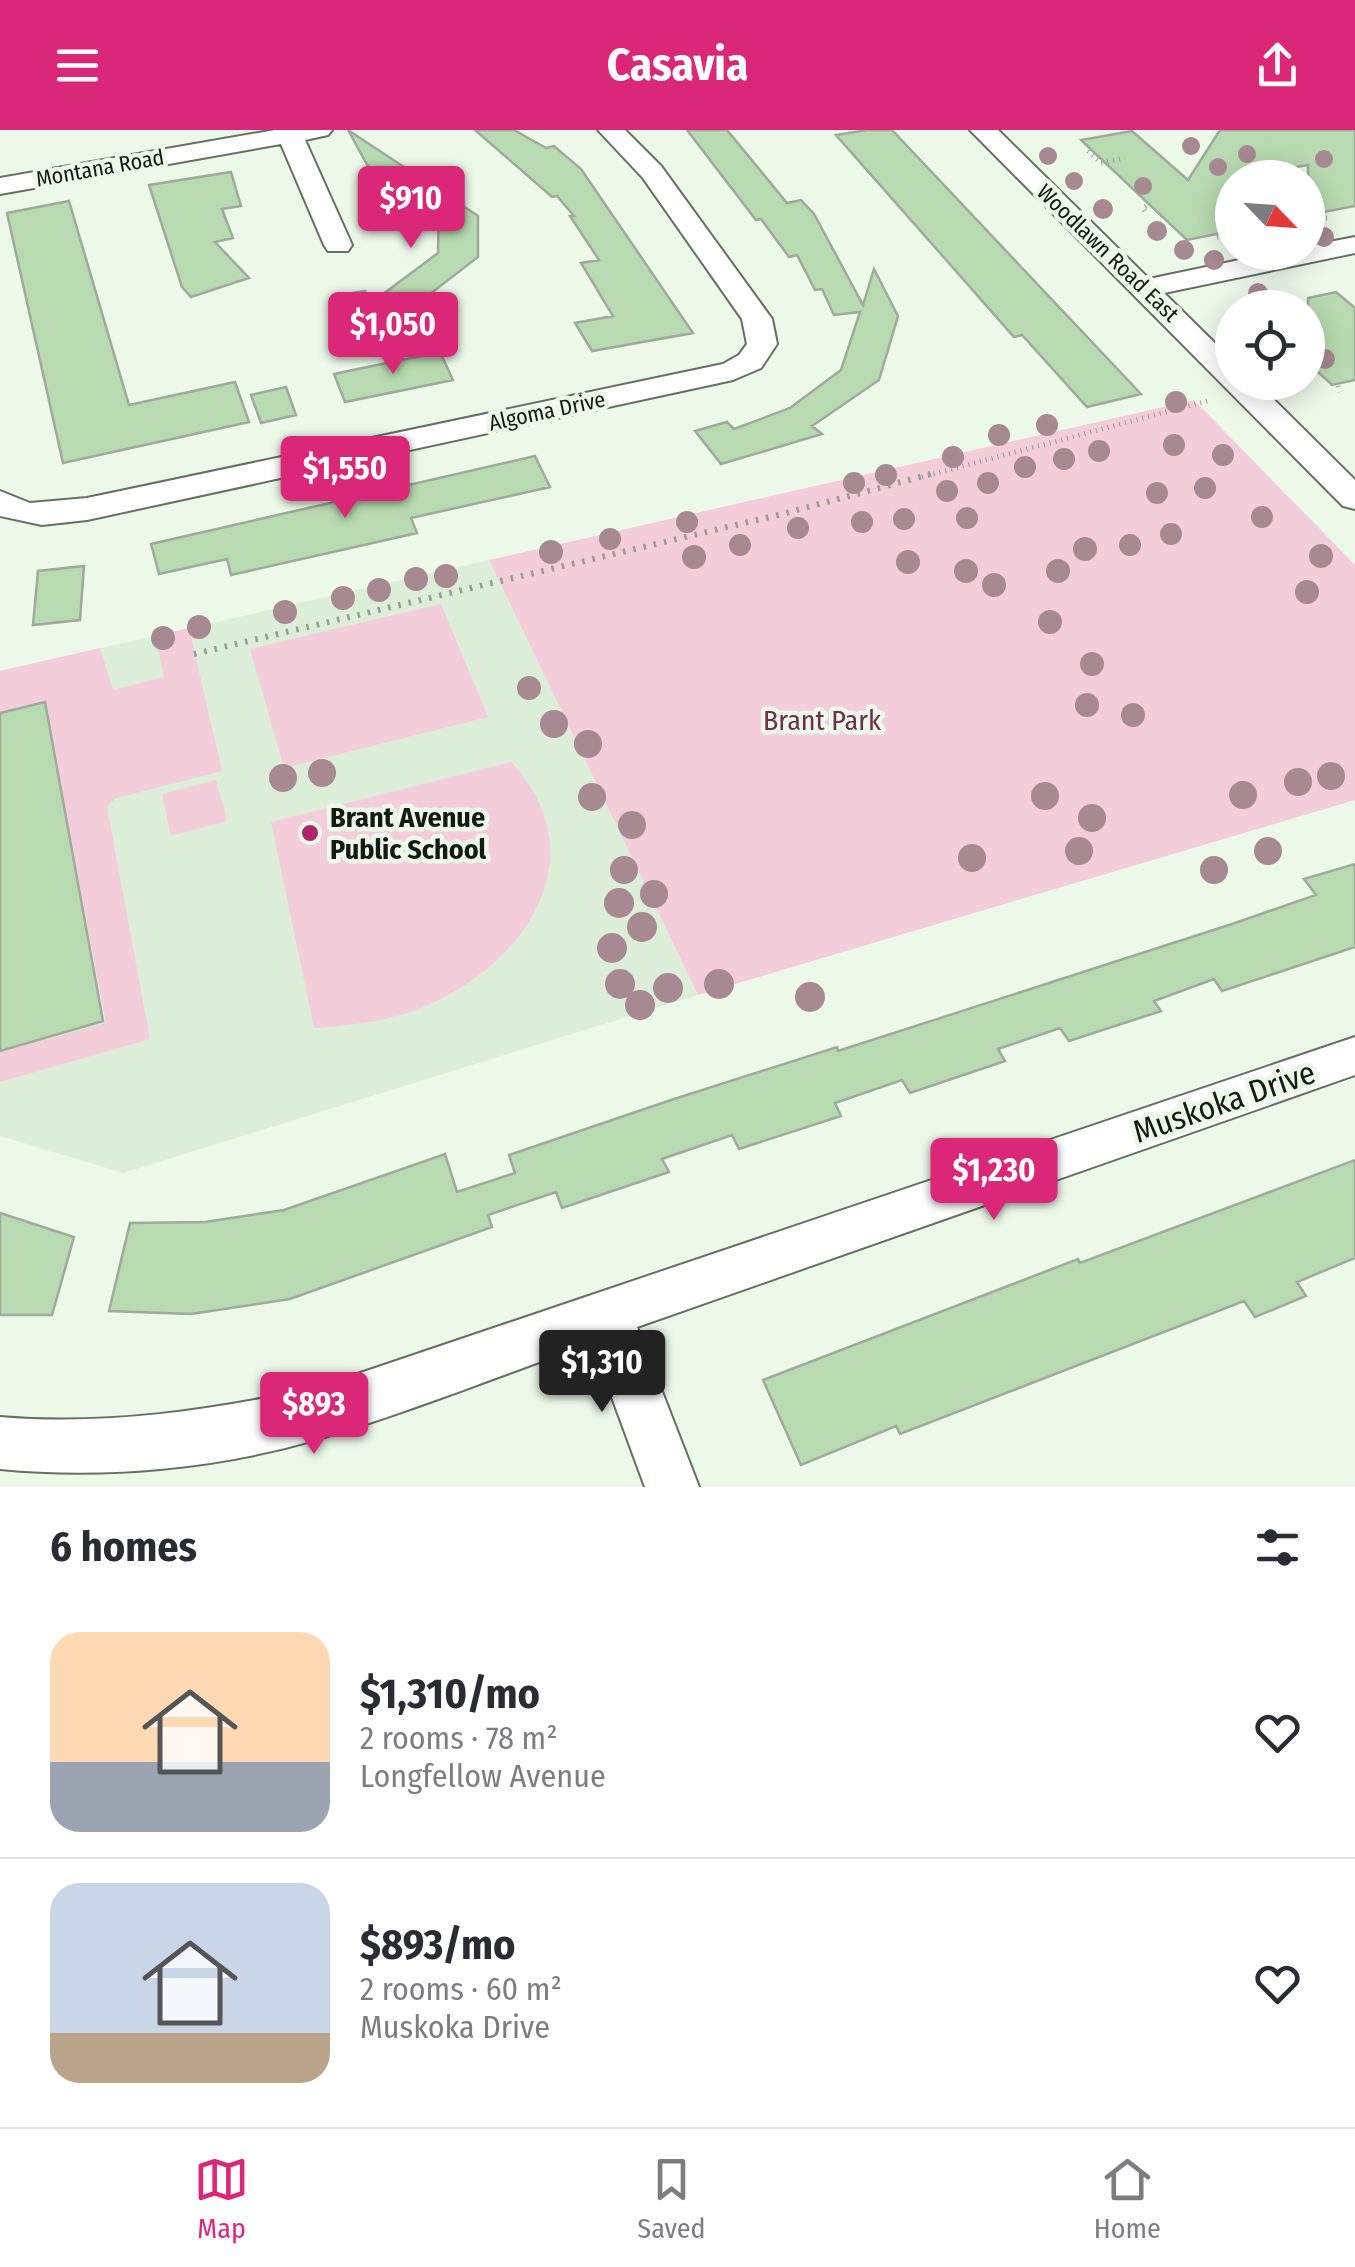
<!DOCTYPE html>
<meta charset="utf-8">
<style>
:root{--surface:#fff;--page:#f2f2f3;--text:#2b2b33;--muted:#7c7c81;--line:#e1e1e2;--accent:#db2777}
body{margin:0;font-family:"Fira Sans Condensed",sans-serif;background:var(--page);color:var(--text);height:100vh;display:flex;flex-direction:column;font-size:38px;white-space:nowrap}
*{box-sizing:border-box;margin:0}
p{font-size:32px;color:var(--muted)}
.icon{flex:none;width:55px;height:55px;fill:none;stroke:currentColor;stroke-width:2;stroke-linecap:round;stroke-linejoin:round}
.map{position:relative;height:1357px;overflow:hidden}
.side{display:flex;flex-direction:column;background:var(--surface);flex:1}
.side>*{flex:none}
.needle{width:65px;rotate:115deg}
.tools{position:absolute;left:1215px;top:30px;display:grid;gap:20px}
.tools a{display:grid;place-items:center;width:110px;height:110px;border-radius:50%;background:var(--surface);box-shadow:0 5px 25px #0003;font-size:50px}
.price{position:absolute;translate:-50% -85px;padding:0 22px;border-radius:10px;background:var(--accent);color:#fff;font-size:32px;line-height:65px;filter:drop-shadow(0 2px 5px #0008)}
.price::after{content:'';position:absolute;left:50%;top:60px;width:30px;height:22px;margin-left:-15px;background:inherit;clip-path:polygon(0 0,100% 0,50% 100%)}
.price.on{background:#222;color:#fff}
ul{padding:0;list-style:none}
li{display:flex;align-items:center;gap:30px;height:250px;padding:0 50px}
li+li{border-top:2px solid var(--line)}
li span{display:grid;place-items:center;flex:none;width:280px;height:200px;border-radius:30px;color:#555}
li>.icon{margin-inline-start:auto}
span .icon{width:120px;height:120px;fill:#fffc;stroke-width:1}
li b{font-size:42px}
h2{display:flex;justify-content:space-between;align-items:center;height:120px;padding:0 50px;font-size:42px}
header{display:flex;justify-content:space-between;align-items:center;height:130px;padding:0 50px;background:var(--accent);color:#fff;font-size:45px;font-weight:700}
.tabs{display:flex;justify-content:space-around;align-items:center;height:140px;border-top:2px solid var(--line);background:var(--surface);font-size:28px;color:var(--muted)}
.tabs a{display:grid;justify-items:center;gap:5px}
.tabs .on{color:var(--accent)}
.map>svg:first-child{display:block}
</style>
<header><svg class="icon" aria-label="menu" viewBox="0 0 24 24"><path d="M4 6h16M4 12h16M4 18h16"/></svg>Casavia<svg class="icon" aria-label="share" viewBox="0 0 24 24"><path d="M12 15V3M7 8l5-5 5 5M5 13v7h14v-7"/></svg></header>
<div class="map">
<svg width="1355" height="1357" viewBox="0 0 1355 1357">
<rect width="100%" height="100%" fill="#ecf9e9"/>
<path fill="#dceed7" d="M489 430 698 865 123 1043 0 1006V541Z"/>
<path fill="#f3cdda" d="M1194 270 1355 435V670L698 865 489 430Z
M441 474 488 587 284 638 250 519Z
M189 498 222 641 116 668 107 677 150 909 0 952V922L106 893 45 573 0 583V541L100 518 113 560 164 547 155 506Z
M511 632C591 717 538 816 448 865 407 889 360 895 314 898L271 692Z
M216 650 227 691 171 706 162 664Z"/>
<path fill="#b8dab0" stroke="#9eaa9b" stroke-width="2.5" d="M348 0 478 86V127L355 222 336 166 365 161 371 173 438 123 439 66 412 76 377 53Z
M475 0H514L546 18 554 16 581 39 693 203 592 221 575 193 613 186 581 133 599 130 570 86H574L557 66 552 67Z
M687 0H727L787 73 801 70 814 84 863 175 874 139 898 186 879 250 812 296 822 304 721 334 695 301 727 292 734 299 790 278 841 240 860 182 834 185 822 159 815 160 797 125 789 127 761 89 756 90Z
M867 0H892L1141 264 1087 277 1022 205 1014 207 836 5Z
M1220 0H1355V76L1308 85V35L1232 48V101L1187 110 1081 10 1132 1 1188 50Z
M231 42 241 76 222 79 233 108 215 112 249 148 191 167 182 157 149 55Z
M69 71 129 275 235 252 249 292 63 333 7 83Z
M1336 162 1355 178V250L1332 255 1308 233V168Z
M440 222 453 250 345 272 334 244Z
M286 257 296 285 261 293 251 265Z
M535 326 550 357 411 388 417 403 231 445 227 429 159 444 151 414Z
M84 436 80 490 33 495 38 441Z
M45 572 103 891 0 921V583Z
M1355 734V817L1222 861 1214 849 1154 871 1161 881 1069 911 1060 898 998 919 1005 931 910 963 902 950 835 973 841 986 739 1019 732 1005 662 1029 669 1042 562 1078 556 1062 488 1085 492 1097 290 1169 191 1184 109 1181 130 1093 205 1092 284 1080 445 1024 457 1062 515 1043 509 1025 671 970 837 917 838 921 1232 794 1316 765 1304 749Z
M1355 1030V1128L1297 1152 1306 1166 1255 1187 1244 1171 900 1304 896 1296 801 1335 763 1250 1078 1129 1080 1133Z
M0 1083 74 1107 52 1185H0Z"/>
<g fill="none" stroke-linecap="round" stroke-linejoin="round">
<defs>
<path id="street" d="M275 0H332L328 5 305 10 352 115 348 121H328L324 115 281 14 0 64V48Z
M598 0H625L661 36 772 189 777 214 761 238 733 250 87 390 42 395 0 386V361L30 373 87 368 723 234 739 225 747 214 742 189 643 48Z
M970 0H998L1149 149 1277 122H1308V116L1355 107V123L1164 163 1232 230V252H1256L1355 350V379L1343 376Z
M1355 907V945L637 1197 699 1357H645L592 1213C501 1245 410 1282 318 1309 217 1339 104 1349 0 1339V1287C108 1296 211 1280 316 1258Z"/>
</defs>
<use href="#street" stroke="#647061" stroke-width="4"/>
<path stroke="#949e92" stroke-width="5" stroke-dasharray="1 5" stroke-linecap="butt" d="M1088 21 1101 33 1125 28
M1146 76 1143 78 1147 85
M1308 88H1331
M1217 107 1232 104
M1338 256 1340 262
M922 347 1211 270"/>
<path stroke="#949e92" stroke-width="6" stroke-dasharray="2.5 8" stroke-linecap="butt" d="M194 524 782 384 931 344"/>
<use href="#street" fill="#fff" fill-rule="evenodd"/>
</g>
<g fill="#a78992">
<circle cx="1191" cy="16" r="9"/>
<circle cx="1247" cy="24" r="9"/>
<circle cx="1048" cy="26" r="9"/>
<circle cx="1324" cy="29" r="9"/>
<circle cx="1218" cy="37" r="9"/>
<circle cx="1074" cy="51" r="9"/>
<circle cx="1143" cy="56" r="9"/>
<circle cx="1103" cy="79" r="10"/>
<circle cx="1157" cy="101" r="10"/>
<circle cx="1324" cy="107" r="10"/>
<circle cx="1184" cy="120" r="10"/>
<circle cx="1214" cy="130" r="10"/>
<circle cx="1258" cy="163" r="10"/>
<circle cx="1325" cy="229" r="10"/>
<circle cx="1176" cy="272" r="11"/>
<circle cx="1047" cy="295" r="11"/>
<circle cx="999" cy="305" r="11"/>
<circle cx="1174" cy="315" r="11"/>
<circle cx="1099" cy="321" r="11"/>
<circle cx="1223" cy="325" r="11"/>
<circle cx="953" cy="327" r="11"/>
<circle cx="1064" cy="329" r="11"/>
<circle cx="1025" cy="337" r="11"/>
<circle cx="886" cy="345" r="11"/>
<circle cx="854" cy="353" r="11"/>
<circle cx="988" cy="353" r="11"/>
<circle cx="1205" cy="358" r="11"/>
<circle cx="947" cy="361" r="11"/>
<circle cx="1157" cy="363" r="11"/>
<circle cx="1262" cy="387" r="11"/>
<circle cx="967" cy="388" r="11"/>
<circle cx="904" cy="389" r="11"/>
<circle cx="687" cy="392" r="11"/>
<circle cx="862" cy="392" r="11"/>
<circle cx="798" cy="398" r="11"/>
<circle cx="1171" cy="404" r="11"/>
<circle cx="610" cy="409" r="11"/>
<circle cx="740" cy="415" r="11"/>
<circle cx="1130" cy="415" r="11"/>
<circle cx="1085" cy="419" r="12"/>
<circle cx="551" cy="422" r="12"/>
<circle cx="1321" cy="426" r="12"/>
<circle cx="694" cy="427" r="12"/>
<circle cx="908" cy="432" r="12"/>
<circle cx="966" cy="441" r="12"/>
<circle cx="1058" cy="441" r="12"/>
<circle cx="446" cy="446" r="12"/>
<circle cx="416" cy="449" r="12"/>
<circle cx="994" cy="455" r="12"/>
<circle cx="379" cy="460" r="12"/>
<circle cx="1307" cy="462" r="12"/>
<circle cx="343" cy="468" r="12"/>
<circle cx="285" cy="482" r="12"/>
<circle cx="1050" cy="492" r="12"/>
<circle cx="199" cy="497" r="12"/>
<circle cx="163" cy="508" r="12"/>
<circle cx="1092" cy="534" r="12"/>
<circle cx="529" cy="558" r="12"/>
<circle cx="1087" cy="575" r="12"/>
<circle cx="1133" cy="585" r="12"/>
<circle cx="554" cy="594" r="14"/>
<circle cx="588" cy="614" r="14"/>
<circle cx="322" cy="643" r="14"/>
<circle cx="1331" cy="646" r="14"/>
<circle cx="283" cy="648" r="14"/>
<circle cx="1298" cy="652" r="14"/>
<circle cx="1243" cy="665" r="14"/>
<circle cx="1045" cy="666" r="14"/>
<circle cx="592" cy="667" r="14"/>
<circle cx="1092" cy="688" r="14"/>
<circle cx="632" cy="695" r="14"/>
<circle cx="1079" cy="721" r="14"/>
<circle cx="1268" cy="721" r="14"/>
<circle cx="972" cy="728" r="14"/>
<circle cx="624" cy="740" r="14"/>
<circle cx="1214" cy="740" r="14"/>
<circle cx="654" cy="764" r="14"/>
<circle cx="619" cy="773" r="15"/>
<circle cx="642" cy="797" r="15"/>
<circle cx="612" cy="818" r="15"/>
<circle cx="620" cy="854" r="15"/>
<circle cx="719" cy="854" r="15"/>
<circle cx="668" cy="858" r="15"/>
<circle cx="810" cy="867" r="15"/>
<circle cx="640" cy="875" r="15"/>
</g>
<circle fill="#ac2469" stroke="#ecf9e9" stroke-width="4" cx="310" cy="703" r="10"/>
<g text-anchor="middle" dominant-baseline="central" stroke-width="9" stroke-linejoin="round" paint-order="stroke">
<g font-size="22" fill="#141913" stroke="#ecf9e9">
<text transform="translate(100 38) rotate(-10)">Montana Road</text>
<text transform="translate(1108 123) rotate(44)">Woodlawn Road East</text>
<text transform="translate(547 281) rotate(-12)">Algoma Drive</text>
</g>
<g font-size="28" fill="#6f2e4a" stroke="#ecf9e9">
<text x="822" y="590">Brant Park</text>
</g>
<g font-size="28" font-weight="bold" fill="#141913" stroke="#ecf9e9" text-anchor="start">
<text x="330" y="687">Brant Avenue<tspan x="330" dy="32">Public School</tspan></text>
</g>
<g font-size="32" fill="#141913" stroke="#ecf9e9">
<text transform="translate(1224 972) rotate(-19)">Muskoka Drive</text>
</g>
</g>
</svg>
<div class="tools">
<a><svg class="needle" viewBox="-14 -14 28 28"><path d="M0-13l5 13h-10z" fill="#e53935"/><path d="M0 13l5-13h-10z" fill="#7c7c81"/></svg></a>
<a><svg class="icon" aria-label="locate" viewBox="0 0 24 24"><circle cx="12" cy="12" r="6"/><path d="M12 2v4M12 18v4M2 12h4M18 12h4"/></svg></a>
</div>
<b class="price" style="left:411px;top:121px">$910</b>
<b class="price" style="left:393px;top:247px">$1,050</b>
<b class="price" style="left:345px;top:391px">$1,550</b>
<b class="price" style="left:994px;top:1093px">$1,230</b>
<b class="price on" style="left:602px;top:1285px">$1,310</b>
<b class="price" style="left:314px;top:1327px">$893</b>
</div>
<section class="side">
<h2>6 homes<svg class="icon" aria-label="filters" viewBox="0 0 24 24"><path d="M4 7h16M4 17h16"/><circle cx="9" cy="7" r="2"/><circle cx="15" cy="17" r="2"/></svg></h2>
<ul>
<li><span style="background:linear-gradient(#ffd9b3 65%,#9aa5b1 0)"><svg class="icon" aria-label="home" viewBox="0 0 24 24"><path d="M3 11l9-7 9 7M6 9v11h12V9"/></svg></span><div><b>$1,310/mo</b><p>2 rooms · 78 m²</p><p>Longfellow Avenue</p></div><svg class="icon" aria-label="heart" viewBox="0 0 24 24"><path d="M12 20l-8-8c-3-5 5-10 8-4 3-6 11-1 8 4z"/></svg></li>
<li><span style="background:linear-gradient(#c9d6e8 75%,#b9a48a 0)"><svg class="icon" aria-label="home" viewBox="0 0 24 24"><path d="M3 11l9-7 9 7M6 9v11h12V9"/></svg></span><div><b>$893/mo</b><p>2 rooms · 60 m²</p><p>Muskoka Drive</p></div><svg class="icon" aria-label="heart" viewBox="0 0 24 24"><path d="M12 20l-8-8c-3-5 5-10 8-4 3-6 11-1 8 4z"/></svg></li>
</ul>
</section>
<nav class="tabs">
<a class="on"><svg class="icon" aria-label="map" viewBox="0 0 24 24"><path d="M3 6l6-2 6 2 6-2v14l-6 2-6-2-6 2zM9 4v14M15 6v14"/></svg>Map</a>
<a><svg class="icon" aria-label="saved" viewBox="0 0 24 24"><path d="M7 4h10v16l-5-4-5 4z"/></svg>Saved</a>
<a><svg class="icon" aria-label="home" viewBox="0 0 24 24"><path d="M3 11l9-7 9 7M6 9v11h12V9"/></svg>Home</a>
</nav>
